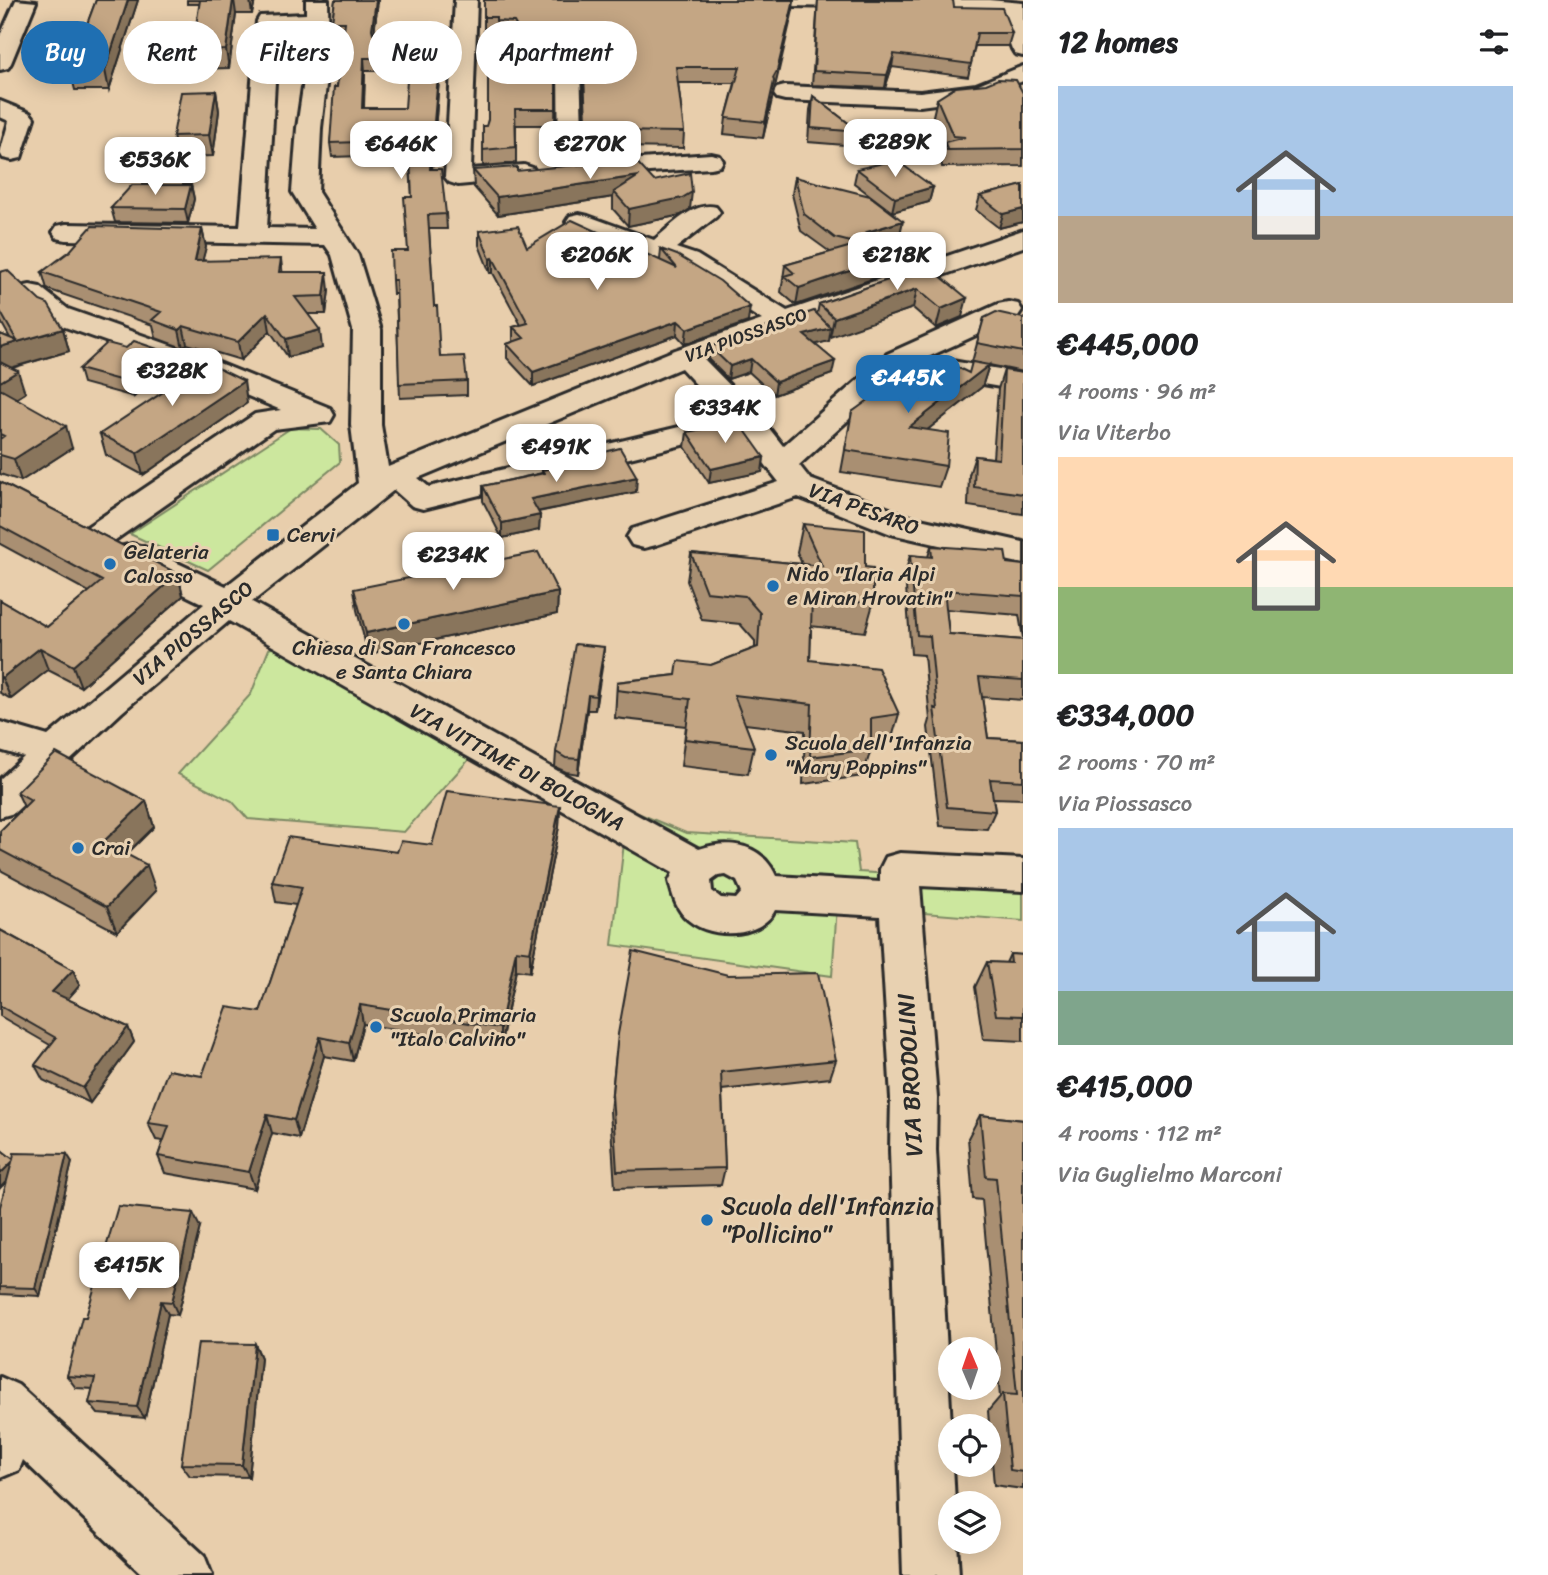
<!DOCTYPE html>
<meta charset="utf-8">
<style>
:root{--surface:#fff;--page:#f6f6f6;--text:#202124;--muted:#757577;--accent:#1f6fb2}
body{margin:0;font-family:Sriracha,sans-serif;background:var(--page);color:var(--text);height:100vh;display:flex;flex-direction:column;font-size:26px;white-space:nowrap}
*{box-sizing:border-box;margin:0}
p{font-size:23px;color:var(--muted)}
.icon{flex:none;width:38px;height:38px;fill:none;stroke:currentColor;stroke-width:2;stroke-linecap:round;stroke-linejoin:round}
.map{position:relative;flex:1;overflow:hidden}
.sheet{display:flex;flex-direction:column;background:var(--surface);width:525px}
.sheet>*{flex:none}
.hud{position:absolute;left:21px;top:21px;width:665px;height:63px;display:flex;gap:14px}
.needle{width:46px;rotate:358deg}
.controls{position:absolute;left:938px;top:1337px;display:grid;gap:14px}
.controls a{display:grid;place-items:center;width:63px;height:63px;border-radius:50%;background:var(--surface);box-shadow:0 4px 18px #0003;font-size:35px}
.price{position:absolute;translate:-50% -60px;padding:0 16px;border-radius:14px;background:#fff;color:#222;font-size:23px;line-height:46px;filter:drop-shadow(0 2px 4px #0008)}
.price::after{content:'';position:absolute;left:50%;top:42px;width:21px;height:16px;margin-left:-10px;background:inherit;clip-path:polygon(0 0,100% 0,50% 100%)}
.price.active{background:var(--accent);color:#fff}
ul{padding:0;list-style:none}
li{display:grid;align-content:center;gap:14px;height:371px;padding:0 35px}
li span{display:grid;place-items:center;height:217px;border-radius:0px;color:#555}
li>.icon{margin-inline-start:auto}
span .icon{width:126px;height:126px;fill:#fffc;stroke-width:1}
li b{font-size:30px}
h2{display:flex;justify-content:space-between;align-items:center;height:84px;padding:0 35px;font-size:30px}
.chip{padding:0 24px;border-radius:32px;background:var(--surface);box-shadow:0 4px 18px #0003;font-size:24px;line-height:63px}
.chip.active{background:var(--accent);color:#fff}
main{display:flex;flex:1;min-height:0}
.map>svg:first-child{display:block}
</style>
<main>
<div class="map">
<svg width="1023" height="1575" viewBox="0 0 1023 1575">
<rect width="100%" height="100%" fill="#e8ceac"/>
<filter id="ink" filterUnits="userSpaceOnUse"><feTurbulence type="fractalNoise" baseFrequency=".0143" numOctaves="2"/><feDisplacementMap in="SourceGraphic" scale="14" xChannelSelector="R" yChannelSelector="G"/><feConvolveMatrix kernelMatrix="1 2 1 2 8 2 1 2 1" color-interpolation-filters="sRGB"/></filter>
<g filter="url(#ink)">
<path fill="#cce79e" stroke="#7c8964" stroke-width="2" d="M291 428 321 429 339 445 340 462 208 570 130 534Z
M282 643 473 755 404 832 248 819 232 801 178 774 251 694 269 649Z
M628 809 686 833 855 843 859 872 1023 882V921L837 906 832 976 612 945Z"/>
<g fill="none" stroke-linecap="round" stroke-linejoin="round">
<defs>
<path id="minor" d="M16 0 36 2 11 63 8 68 0 70V36Z
M306 0H328L329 60 321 128 318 192 358 255 381 330V425L388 467 675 350 762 320 677 267 570 228 566 222 570 216 579 214 588 216 654 240C671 227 693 201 716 207L720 212 716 217 676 248 697 255 787 311 1023 230V247L704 359 757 413 783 446 887 354 998 304 1008 302 1018 304 1022 310 1018 316 928 357 1023 373V391L903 370 799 465 810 479 911 517 1023 542V564L891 534 798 497 656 545 644 548 632 545 627 537 632 529 779 482 739 431 423 509 412 506 394 490 252 602 699 849C730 839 762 844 776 876L880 882V869L886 857 900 853 1023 859V891L920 886 937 1098 936 1150 951 1426 950 1465H953L955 1503H950V1542H957L959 1575H903L890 1150 891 1098 880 916 775 910C760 940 706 940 684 916 675 906 672 893 669 881L673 873 229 621 122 712 14 813 0 817V779L24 757 0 750V722L48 736 204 604 120 563 115 555 120 547 132 544 144 547 226 586 358 483 351 425 353 330 332 255 325 245 66 240 57 238 53 232 57 226 66 224 240 227 257 21 260 16 306 14ZM278 27H307V60L297 128 292 192 315 229 267 228ZM681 368 725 416 429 487 418 478ZM726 875 737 881 742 892 736 899 721 898 712 891 711 881 718 876Z
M455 0H477L471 169 524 165 533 168 537 173 533 178 458 185 449 182 445 177Z
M779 0H989L1023 3V56L1015 54 1012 49 999 14 945 9 790 6 782 5Z
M569 60 577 62 580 67 583 163 711 154 720 156 723 161 720 166 711 168 588 176C579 174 572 178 562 175L559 170 558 67 561 62Z
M1023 66V81L981 98 920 106 785 100 777 98 773 93 777 88 785 86 920 92 976 85Z
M0 101 30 113 34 118 21 158 12 160 3 158 0 153 9 121 0 117Z
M30 285 40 287 68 309 204 357 330 408 334 415 330 422 274 429 108 545 96 548 84 545 79 537 84 529 255 414 281 410 184 369 48 321 16 293 20 287Z
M0 1377 18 1385 204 1555 212 1575H143L23 1460 19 1470 0 1478Z"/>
</defs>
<use href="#minor" stroke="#2b2b2b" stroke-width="6"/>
<use href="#minor" fill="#e8d1b1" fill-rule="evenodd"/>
</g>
<path fill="#a98f72" stroke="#2b2b2b" stroke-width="2" d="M96 0H138L109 90H75L70 70Z
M187 0H255L252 14H236L229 68 196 69 192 51 200 4H187Z
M335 0H378L374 33 392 46 390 71H365L364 108H405L441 53 432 169 446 214 447 229H429L434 306 440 357 467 381V395L400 398 396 294H393L392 280 408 251 412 197 409 151H361V156L332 157 330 143 343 35H333L332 22Z
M484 0H794L763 138 724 134 726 118 735 83H678L684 132 683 148 617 147V157L586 159 583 67 577 59H561L556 67 555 125H516V163L483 166V150L497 63 514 37 496 36V32H484Z
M818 0 954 7 1012 33 1008 46H975L968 77 892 67 885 88 812 85Z
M216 91 219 111 213 156 177 157 173 136Z
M1023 93V166L942 167 941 159 945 144 933 116 937 99Z
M813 96 860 132 857 146 808 142 810 110Z
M857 169 933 187 929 202 892 212 854 183Z
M473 170 517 171 654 181 690 209 681 215 628 226 613 209V197L498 215 474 187Z
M795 177 899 238 881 243 897 255 893 272 796 305 781 292 785 265 830 252 801 231 792 194Z
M191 185 194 199 188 223 115 222 111 208Z
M1023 185V222L999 228 976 210 980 196Z
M202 229 206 247 202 260 283 272 329 290 326 314H308L322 348 288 357 270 331 241 360 187 344 183 348 156 338 153 325 47 289 42 272Z
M479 231 527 247 660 260 661 249 748 322 685 344 677 335 533 386 507 358V344L513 342V327L521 325 493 273H490L479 245Z
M928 266 962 317 936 328 913 308 830 336 829 341 815 344 832 374 774 395 749 372 728 379 709 360 710 347 817 314 819 304Z
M0 272 63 329 69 351 12 368 25 393 16 399 72 448 21 481 0 474V334L10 338 0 320Z
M984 318H1023V372L989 365 982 387 927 430 946 466 939 487 841 472 852 412 906 380 969 373 979 363 972 362Z
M163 351 166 365 134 397 83 383 79 369Z
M1004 370 1023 373V514L968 506 969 475 975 456 993 458 998 389Z
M247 403 143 475 106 455 100 434Z
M687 432 764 457 762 472 709 483 685 447Z
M586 457 636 492 538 512 540 515 539 530 502 538 483 501V486L542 473V470L586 461Z
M0 482 178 574 183 596 81 687 48 670 11 699 0 693V600L47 627 89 592 0 544Z
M803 524 865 567 873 604 865 632 811 626 810 660 899 714 891 741 871 744V749L863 776 803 784 805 731 745 724 754 747 748 774 681 766 686 726 615 718 617 682 676 675 711 665 755 648V641L740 624 702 620 687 581 691 553 802 564 797 552Z
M931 546 1007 563 1023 565V638L1019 615 946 609 949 634 1023 640V700L982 697 988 738 1023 740V799L993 798 995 811 987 829 940 826 928 727 930 720 924 655 911 654 905 574 910 555 928 557Z
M354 589 558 592 557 614 368 654 357 610Z
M604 647 595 710H587L578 774 566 772 555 767 556 752Z
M17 792 146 801 154 827 126 855 156 891 117 932 0 870V832L24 807Z
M560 806 559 827 530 972 516 970 500 1047 363 1024 353 1061 324 1056 299 1138 272 1133 255 1189 165 1173 158 1156 163 1141 156 1140 148 1123 202 1076 260 1012 296 905 276 902 272 882 432 845Z
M0 930 73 970 80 985 67 999 128 1027 134 1042 90 1103 43 1080 35 1065 50 1045 0 1016Z
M1010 954 1023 955V1041L983 1039 975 987 987 962 1006 963Z
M616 1053 836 1060 830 1078 722 1090 725 1168 721 1185 615 1188 610 1111Z
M980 1115 1023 1120V1489L994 1485 988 1411 1000 1397 982 1200 973 1199 968 1138Z
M0 1149 13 1159 72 1162 40 1296 0 1294V1207L7 1181 0 1188Z
M200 1227 178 1315 168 1314 145 1418 98 1414 89 1403 93 1389 76 1388 67 1376 86 1317Z
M255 1344 261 1358 249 1477 190 1476 181 1464Z"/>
<path fill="#89745c" stroke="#2b2b2b" stroke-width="2" d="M128 0H138L109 90 105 70Z
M233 0H234L236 14 229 68 226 50Z
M250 0H255L252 14Z
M376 0H378L373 42 372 29Z
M794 0 793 10 763 138 773 78Z
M391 33 392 46 390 71 389 58Z
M441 40V53L431 183 430 169Z
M561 44V59L555 67 556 52Z
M894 54 892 67 885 88 887 75Z
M364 58 365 71 363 122 362 108Z
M216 91 219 111 213 156 209 135Z
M639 176 614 192 613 197 498 215 497 197Z
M191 185 194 199 188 223 185 209Z
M933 187 929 202 892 212 895 198Z
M692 192 690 209 681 215 628 226 629 209Z
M1023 209V222L999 228 1003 214Z
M903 221 899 238 863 249 867 232Z
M202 229 206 247 198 278 195 261Z
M897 255 893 272 796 305 799 288Z
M493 258V273H490V259Z
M281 259 283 277 279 272Z
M327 272 329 290 326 314 324 296Z
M917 289 913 308 830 337 834 318Z
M967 298 962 317 936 328 941 309Z
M750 307 748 322 685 344 687 329Z
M267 313 270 331 241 360 238 342Z
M678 321 677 335 533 386V372Z
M183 326 187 344 183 348 179 330Z
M831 328 829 341 802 348 804 335Z
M63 329 69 351 0 371V347Z
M320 330 322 348 288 357 286 339Z
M163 351 166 365 134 397 130 383Z
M751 359 749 372 728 379 730 366Z
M835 361 832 374 774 395 776 382Z
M989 365 982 387 903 449 909 427Z
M18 371 25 393 1 408 0 404V382Z
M244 381 247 403 143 475 137 453Z
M66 426 72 448 21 481 14 459Z
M764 457 762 472 709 483 711 469Z
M637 477 636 492 531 513V499Z
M540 515 539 530 502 538V523Z
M178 574 183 596 81 687 73 666Z
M558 592 557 614 368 654 366 633Z
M604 647 603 662 595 710 596 696Z
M40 648 48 670 11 699 2 678Z
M588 695 587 710 578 774 579 759Z
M146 801 154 827 112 868 103 842Z
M560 806 559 827 530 972V952Z
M147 865 156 891 117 932 107 907Z
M516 950V970L500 1047V1028Z
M73 970 80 985 60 1008 52 992Z
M360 1005 363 1024 353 1061 349 1043Z
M128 1027 134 1042 90 1103 83 1088Z
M320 1037 324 1056 299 1138 294 1120Z
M267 1115 272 1133 255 1189 249 1172Z
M67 1154 72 1162 40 1296 35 1288Z
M12 1162 17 1170 0 1188V1174Z
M193 1213 200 1227 178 1315 172 1302Z
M161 1301 168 1314 145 1418 137 1407Z
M255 1344 261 1358 249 1477 242 1465Z"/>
<path fill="#c4a684" stroke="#2b2b2b" stroke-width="2" d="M96 0H128L105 70H70Z
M200 0H233L226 50 192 51Z
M335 0H376L372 29 373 33H391L389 58H364L362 108H405L410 40H441L430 169H441L446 214 428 215 434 306H437L440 357 464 356 467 381 399 384 396 280H392L391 251H408L404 197H412L409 137H360V142L330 143 334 87H337L345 22H332Z
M484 0H794L777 71 773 78 774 81 765 122 726 118 740 67H676L684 132 608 131 618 141 587 143 583 52 578 44H561L556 52V109H515L516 147 483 150V126H486L488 120V63H497V37H514L519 31 514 22 496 21V17H484Z
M818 0H953L954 7 1002 8 1012 33H977L971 64 894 54 887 75 814 71Z
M998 79 1016 80 1023 93V149L947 150 945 142 965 137 953 136 937 99 956 87 986 84Z
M216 91 209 135 173 136 181 92Z
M813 96 860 132 811 128Z
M634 159 654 181 690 173 692 192 682 198 629 209 614 192 639 176 497 197 473 170 517 167V171Z
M896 160 933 187 895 198 857 169Z
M795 177 870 196 903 221 867 232 897 255 799 288 784 276 794 273 785 265 859 244 835 238 804 214Z
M132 185H191L185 209 111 208Z
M1023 185V209L1003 214 980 196Z
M572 220 677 268 661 249 677 255 720 281 750 307 687 329 678 321 533 372 507 344 524 338 513 327 528 323 493 258 490 259 479 231 518 226 527 247Z
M92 226 202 229 195 261 281 259 279 272H327L324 296 295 297 320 330 286 339 267 313 238 342 183 326 179 330 152 320 161 312 42 272 70 251Z
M928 266 967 298 941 309 917 289 834 318 819 304Z
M7 270 40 301 48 304 63 329 0 347V334L17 341 0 311V272Z
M814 311 831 328 804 335 835 361 776 382 751 359 730 366 710 347Z
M996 312 1023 318V352L977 343 984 318Z
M134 341 163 351 130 383 79 369 107 343 126 348Z
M936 357 969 373 972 362 989 365 909 427 949 433 946 466 845 450 852 412 900 377 906 380Z
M0 362 18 371 0 382Z
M207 363 244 381 137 453 100 434Z
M1004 370 1023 373V494L974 487 975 456 999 459Z
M0 389 66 426 14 459 0 455V439L4 436 0 434Z
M739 422 764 457 711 469 687 432Z
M620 448 637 477 531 499 540 515 502 523 483 486 544 473 542 470 588 461 586 457Z
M0 482 178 574 73 666 40 648 2 678 0 676V600L47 627 102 581 0 526Z
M803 524 865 530V567L873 568V604L812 597 810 660 878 668 899 714 871 718V749L810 757 812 704 734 695 754 747 685 739 690 699 617 690V682L676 675 678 661 711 665 758 647 760 613 745 596 706 592 691 553 822 566Z
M931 546 1005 551 1007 563 1023 565V596L944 590 949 634 1023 640V680L979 677 988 738 1023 740V781L990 779 995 811 947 807 934 708 937 709 930 636 917 635 910 555 932 557Z
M538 552 558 592 366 633 354 589Z
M575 644 604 647 596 696 588 695 579 759 566 758 556 752Z
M56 753 146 801 103 842 147 865 107 907 0 850V831L31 800 17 792Z
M447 791 560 806 530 952 516 950 500 1028 360 1005 349 1043 320 1037 294 1120 267 1115 249 1172 158 1156 169 1126 148 1123 168 1070 202 1076 227 1007 260 1012 302 887 272 882 288 837 397 852 401 841 432 845Z
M0 930 73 970 52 992 128 1027 83 1088 35 1065 56 1038 0 1006Z
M633 951 728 975 818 973 836 1060 721 1072 725 1168 617 1171 612 1094 618 1034Z
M1010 954 1023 955V1016L996 1015 987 962 1011 963Z
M980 1115 1023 1120V1472L1010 1470 1003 1394 1017 1395 996 1178 986 1177Z
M0 1149 13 1159 14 1153 67 1154 35 1288 0 1287V1207L12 1162 0 1174Z
M118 1206 193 1213 172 1302 161 1301 137 1407 89 1403 95 1378 67 1376 82 1317H86Z
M198 1343 255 1344 242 1465 181 1464Z"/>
</g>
<g fill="#1f6fb2" stroke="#e8d1b1" stroke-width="2.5">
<rect x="266" y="528" width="14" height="14" rx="3.5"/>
<circle cx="110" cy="564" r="7"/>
<circle cx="773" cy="586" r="7"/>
<circle cx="404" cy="624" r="7"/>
<circle cx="771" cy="755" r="7"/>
<circle cx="78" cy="848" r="7"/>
<circle cx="376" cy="1027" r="7"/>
<circle cx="707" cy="1220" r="7"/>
</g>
<g text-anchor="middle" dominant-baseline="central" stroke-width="6" stroke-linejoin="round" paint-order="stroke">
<g font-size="18" fill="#2b2b2b" stroke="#e8d1b1">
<text transform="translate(746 335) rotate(-20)">VIA PIOSSASCO</text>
</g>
<g font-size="21" fill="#2b2b2b" stroke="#e8d1b1">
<text transform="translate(864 509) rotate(20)">VIA PESARO</text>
<text transform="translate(193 633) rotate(-40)">VIA PIOSSASCO</text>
<text transform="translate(517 767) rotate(29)">VIA VITTIME DI BOLOGNA</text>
</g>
<g font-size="21" fill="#2b2b2b" stroke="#e8d1b1" text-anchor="start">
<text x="287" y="535">Cervi</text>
<text x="124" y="552">Gelateria<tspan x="124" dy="24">Calosso</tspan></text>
<text x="787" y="574">Nido "Ilaria Alpi<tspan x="787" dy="24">e Miran Hrovatin"</tspan></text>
<text x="404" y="648" text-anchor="middle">Chiesa di San Francesco<tspan x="404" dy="24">e Santa Chiara</tspan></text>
<text x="785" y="743">Scuola dell'Infanzia<tspan x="785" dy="24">"Mary Poppins"</tspan></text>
<text x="92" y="848">Crai</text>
<text x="390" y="1015">Scuola Primaria<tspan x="390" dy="24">"Italo Calvino"</tspan></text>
</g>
<g font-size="24" fill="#2b2b2b" stroke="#e8d1b1">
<text transform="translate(910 1075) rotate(-93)">VIA BRODOLINI</text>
</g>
<g font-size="24" fill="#2b2b2b" stroke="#e8d1b1" text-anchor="start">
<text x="721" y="1206">Scuola dell'Infanzia<tspan x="721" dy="28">"Pollicino"</tspan></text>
</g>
</g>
</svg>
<div class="controls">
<a><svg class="needle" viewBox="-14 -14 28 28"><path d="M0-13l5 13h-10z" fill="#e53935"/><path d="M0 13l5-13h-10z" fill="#757577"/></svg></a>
<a><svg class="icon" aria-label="locate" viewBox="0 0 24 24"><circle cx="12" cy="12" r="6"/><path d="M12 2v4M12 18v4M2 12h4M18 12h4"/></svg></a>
<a><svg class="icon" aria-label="layers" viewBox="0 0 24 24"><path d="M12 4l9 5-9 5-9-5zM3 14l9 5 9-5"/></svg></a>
</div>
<b class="price" style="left:895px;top:179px">€289K</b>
<b class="price" style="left:401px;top:181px">€646K</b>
<b class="price" style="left:590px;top:181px">€270K</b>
<b class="price" style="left:155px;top:197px">€536K</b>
<b class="price" style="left:597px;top:292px">€206K</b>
<b class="price" style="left:897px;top:292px">€218K</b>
<b class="price" style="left:172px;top:408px">€328K</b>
<b class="price active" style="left:908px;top:415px">€445K</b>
<b class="price" style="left:725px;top:445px">€334K</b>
<b class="price" style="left:556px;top:484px">€491K</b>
<b class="price" style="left:453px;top:592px">€234K</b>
<b class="price" style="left:129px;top:1302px">€415K</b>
<div class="hud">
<a class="chip active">Buy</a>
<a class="chip">Rent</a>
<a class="chip">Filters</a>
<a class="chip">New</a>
<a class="chip">Apartment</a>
</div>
</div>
<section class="sheet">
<h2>12 homes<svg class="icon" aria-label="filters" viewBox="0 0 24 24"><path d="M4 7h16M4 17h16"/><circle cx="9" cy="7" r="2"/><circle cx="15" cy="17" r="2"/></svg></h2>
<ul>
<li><span style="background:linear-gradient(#a9c7e8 60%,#b9a48a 0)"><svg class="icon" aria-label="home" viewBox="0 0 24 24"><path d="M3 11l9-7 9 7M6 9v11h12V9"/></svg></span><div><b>€445,000</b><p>4 rooms · 96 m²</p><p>Via Viterbo</p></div></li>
<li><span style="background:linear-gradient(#ffd9b3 60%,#8fb573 0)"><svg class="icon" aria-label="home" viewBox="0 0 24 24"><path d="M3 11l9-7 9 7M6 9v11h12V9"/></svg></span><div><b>€334,000</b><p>2 rooms · 70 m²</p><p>Via Piossasco</p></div></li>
<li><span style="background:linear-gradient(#a9c7e8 75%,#7fa58c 0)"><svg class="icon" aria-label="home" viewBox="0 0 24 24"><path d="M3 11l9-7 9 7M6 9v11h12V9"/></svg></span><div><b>€415,000</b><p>4 rooms · 112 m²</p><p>Via Guglielmo Marconi</p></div></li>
</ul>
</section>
</main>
